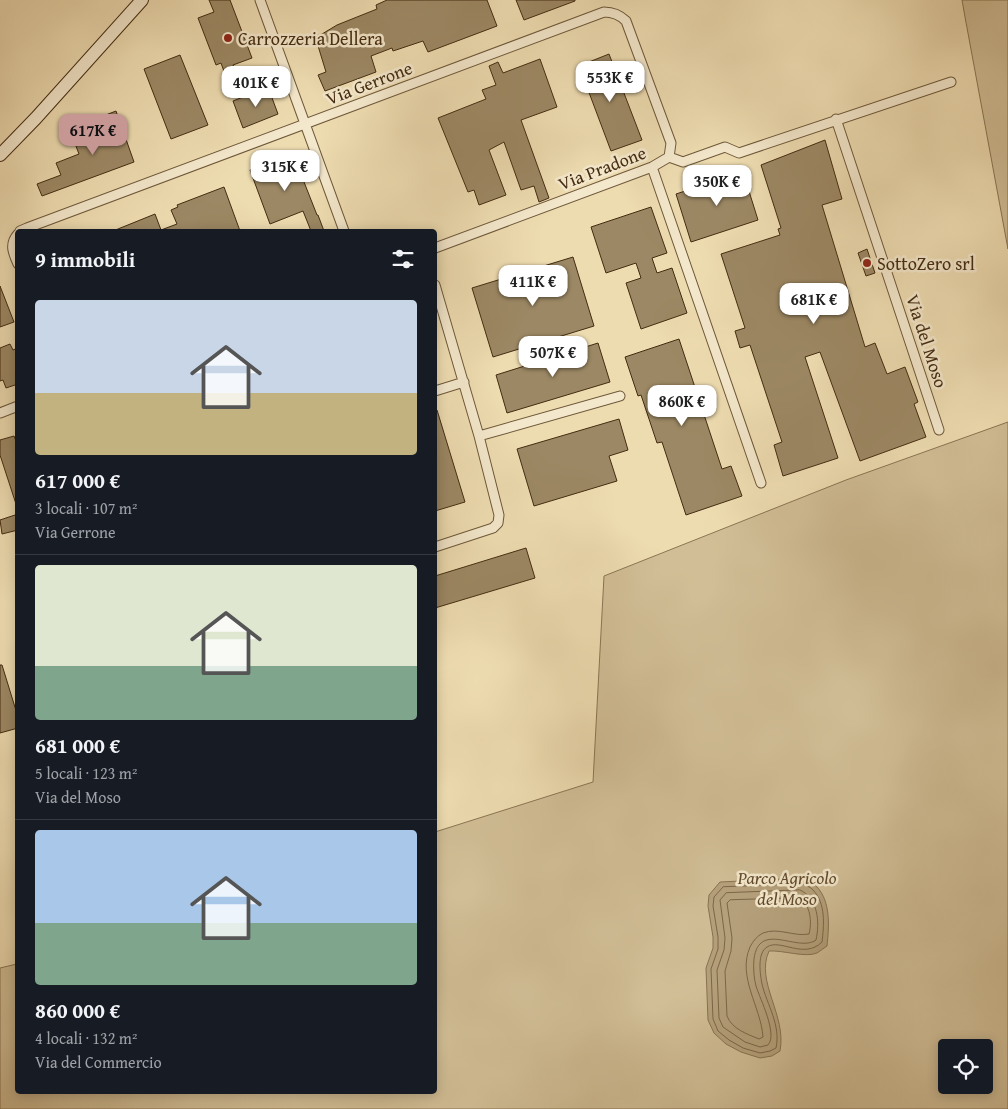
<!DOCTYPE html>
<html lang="it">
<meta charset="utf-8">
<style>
:root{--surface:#171b24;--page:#20242c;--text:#f1f3f6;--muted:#9ea1a6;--line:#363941;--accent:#c59692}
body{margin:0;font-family:"Gentium Book Plus",serif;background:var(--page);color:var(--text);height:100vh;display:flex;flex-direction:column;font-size:19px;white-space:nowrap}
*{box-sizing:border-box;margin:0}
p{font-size:16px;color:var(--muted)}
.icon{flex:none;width:28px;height:28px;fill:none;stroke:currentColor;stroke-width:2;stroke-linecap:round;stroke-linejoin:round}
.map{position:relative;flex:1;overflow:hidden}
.panel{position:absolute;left:15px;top:229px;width:422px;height:865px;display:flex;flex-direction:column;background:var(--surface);border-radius:5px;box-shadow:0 2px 12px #0003}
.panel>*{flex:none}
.controls{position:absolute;left:938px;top:1039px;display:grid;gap:10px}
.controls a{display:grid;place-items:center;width:55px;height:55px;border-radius:5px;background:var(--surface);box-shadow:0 2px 12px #0003;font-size:25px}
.price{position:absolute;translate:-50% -42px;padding:0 11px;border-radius:10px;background:#fff;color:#222;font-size:16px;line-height:32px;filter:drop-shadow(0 1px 2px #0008)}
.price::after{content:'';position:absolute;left:50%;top:30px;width:15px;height:11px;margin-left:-8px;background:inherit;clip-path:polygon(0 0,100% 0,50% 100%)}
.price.selected{background:var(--accent);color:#111}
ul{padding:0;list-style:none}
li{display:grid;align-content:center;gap:10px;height:265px;padding:0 20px}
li+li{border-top:1px solid var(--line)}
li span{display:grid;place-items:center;height:155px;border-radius:5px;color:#555}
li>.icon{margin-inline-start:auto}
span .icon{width:90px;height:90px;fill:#fffc;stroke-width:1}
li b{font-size:21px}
h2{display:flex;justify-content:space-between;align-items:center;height:60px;padding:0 20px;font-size:21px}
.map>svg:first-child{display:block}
</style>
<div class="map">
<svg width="1008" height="1109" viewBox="0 0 1008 1109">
<rect width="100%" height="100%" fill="#eedcb1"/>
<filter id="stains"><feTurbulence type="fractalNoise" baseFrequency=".004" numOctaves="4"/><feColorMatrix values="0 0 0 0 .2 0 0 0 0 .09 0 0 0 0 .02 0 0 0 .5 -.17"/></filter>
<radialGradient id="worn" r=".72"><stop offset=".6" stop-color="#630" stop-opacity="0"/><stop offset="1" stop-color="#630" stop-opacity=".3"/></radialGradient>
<path fill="#d1be96" stroke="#8a7554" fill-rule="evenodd" d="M962 0H1008V249L965 17Z
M1008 422V1109H0V968L17 964 18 1091H435V832L593 782 604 576 846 480ZM946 1048H984V1085H946Z"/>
<path fill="#b4a07b" stroke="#877251" d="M803 878C807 881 814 883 817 887 831 902 829 927 827 946 824 948 820 951 817 953 805 958 783 950 769 951 755 982 787 1015 780 1051L772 1056 760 1058 741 1052 726 1044 714 1033 708 1020 706 968 713 948V937L708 906 709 895 720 882Z"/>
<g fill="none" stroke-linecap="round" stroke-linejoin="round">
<path stroke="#7c6646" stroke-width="1" d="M802 884C805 885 811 887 813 890 826 903 824 926 822 942 804 960 780 938 767 947 757 953 760 974 762 984 767 1005 781 1025 776 1048L770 1051 760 1053 743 1048 729 1040 718 1031 713 1019 711 969 718 949V937L713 906 714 897 723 887Z
M800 890C818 898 820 922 816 940 798 953 759 920 754 959 753 967 754 979 756 986 760 999 778 1034 768 1045L760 1047 745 1042 723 1027 719 1018 717 970 724 950 725 938 720 900 726 893Z
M799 898C811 904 812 923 809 934 794 937 778 927 763 933 757 936 753 941 750 947 737 977 761 1007 763 1037L759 1039C747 1034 732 1029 727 1016L725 971 731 951 732 938 727 903 730 900Z"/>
</g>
<path fill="#9c8864" stroke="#442c11" d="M209 0H230L252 58 233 65 235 70 225 74 221 63 216 65 198 18 214 12Z
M387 0H487L497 26 428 52 423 41 393 51 392 48 371 56 376 72 325 91 318 75 326 72 315 36 322 34 337 25 377 9 376 5Z
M516 0H575V1L524 20Z
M609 54 642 140 611 151 579 66Z
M180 55 208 125 171 139 144 69Z
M540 59 557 107 521 120 549 198 539 202 534 186 521 190 504 142 489 150 506 195 479 205 474 190 468 192 438 118 486 99 482 90 496 85 489 66 498 62 503 73Z
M268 87 278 114 243 128 233 101Z
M116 111 134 162 42 196 37 184 61 175 56 163 79 154 74 141 97 132 93 120Z
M825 140 842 199 822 205 865 347 875 343 887 374 905 367 918 402 914 404 926 437 860 461 820 352 805 357 838 458 783 476 774 445 782 442 750 345 740 348 735 331 745 328 721 254 780 235 778 229 781 228 761 165Z
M293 154 317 215H318L324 231H311L303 211 270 224 250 170Z
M743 172 758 220 691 242 676 194Z
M224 187 240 231H113L155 214 161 230 177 224 171 210 178 207 177 205Z
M651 207 667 253 652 258 657 273 672 268 687 313 641 329 626 283 641 278 636 263 606 273 591 227Z
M867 249 875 273 866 276 858 253Z
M573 257 594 326 493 357 472 288Z
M0 286 14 322 0 327Z
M679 339 722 469 731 466 742 496 686 515 662 442 657 443 641 395 638 396 625 357Z
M598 343 610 382 507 413 496 375Z
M10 344 13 350 18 348V384L6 388 3 380 0 381V348Z
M437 410 465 502 435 511V411Z
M619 419 628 450 609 456 617 481 534 506 517 449Z
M14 436 18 446V504H16L0 455V440Z
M18 514V530L2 534 0 520Z
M526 548 535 578 435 608V576Z
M0 665H2L18 717V728L0 733Z"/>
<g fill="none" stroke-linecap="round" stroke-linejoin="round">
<defs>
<path id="minor" d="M260 0 344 231
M836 119 939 430
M652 167 761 483
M20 231 27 228 604 12C613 12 620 15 626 21L671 143 669 157
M18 234C9 244 13 253 18 264
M435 248 652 167 669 157 683 162 725 147 739 153 951 82
M435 285 479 436 499 515 498 523 493 528 435 547
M435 391 464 382
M0 413 18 406
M479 436 620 396"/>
<path id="secondary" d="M0 155 36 118 142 0"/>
</defs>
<use href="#minor" stroke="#6e5839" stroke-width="11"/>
<use href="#secondary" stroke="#442c11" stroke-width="14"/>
<use href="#minor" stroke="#f4e8cc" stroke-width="9"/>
<use href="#secondary" stroke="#f4e8cc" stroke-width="12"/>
</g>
<g fill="#8f2418" stroke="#f4e8cc" stroke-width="2">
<circle cx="228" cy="38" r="5"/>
<circle cx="867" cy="263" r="5"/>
</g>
<g text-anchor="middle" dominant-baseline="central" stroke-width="5" stroke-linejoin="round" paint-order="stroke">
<g font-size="18" fill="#442c11" stroke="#f4e8cc" text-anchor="start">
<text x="238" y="38">Carrozzeria Dellera</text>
<text x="877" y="263">SottoZero srl</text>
</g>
<g font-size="18" fill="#442c11" stroke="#f4e8cc">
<text transform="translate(369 83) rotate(-21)">Via Gerrone</text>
<text transform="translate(602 168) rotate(-21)">Via Pradone</text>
<text transform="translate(927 341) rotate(72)">Via del Moso</text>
</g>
<g font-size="18" font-style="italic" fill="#60492c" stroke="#f4e8cc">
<text x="787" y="877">Parco Agricolo<tspan x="787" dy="21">del Moso</tspan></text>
</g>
</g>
<rect width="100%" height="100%" filter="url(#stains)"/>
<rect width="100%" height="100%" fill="url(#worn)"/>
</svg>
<div class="controls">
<a><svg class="icon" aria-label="locate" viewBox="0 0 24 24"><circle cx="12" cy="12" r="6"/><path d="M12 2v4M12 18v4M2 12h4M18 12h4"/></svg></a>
</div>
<b class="price" style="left:610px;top:103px">553K €</b>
<b class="price" style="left:256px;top:108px">401K €</b>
<b class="price selected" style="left:93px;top:156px">617K €</b>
<b class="price" style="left:285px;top:192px">315K €</b>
<b class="price" style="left:717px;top:207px">350K €</b>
<b class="price" style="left:533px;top:307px">411K €</b>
<b class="price" style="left:814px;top:325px">681K €</b>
<b class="price" style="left:553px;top:378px">507K €</b>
<b class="price" style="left:682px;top:427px">860K €</b>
<section class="panel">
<h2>9 immobili<svg class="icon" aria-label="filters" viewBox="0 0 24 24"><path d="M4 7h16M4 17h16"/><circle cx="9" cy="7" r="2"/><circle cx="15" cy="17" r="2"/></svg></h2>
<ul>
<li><span style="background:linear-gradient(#c9d6e8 60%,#c2b280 0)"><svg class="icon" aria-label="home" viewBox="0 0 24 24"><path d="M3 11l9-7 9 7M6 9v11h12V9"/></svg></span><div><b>617 000 €</b><p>3 locali · 107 m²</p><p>Via Gerrone</p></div></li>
<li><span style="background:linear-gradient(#dfe7d0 65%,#7fa58c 0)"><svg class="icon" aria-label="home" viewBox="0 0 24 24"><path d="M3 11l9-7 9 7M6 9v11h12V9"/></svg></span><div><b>681 000 €</b><p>5 locali · 123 m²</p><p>Via del Moso</p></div></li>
<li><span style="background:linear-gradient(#a9c7e8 60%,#7fa58c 0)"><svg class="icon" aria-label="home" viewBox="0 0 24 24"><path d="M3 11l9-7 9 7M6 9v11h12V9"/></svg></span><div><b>860 000 €</b><p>4 locali · 132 m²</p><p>Via del Commercio</p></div></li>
</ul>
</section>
</div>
